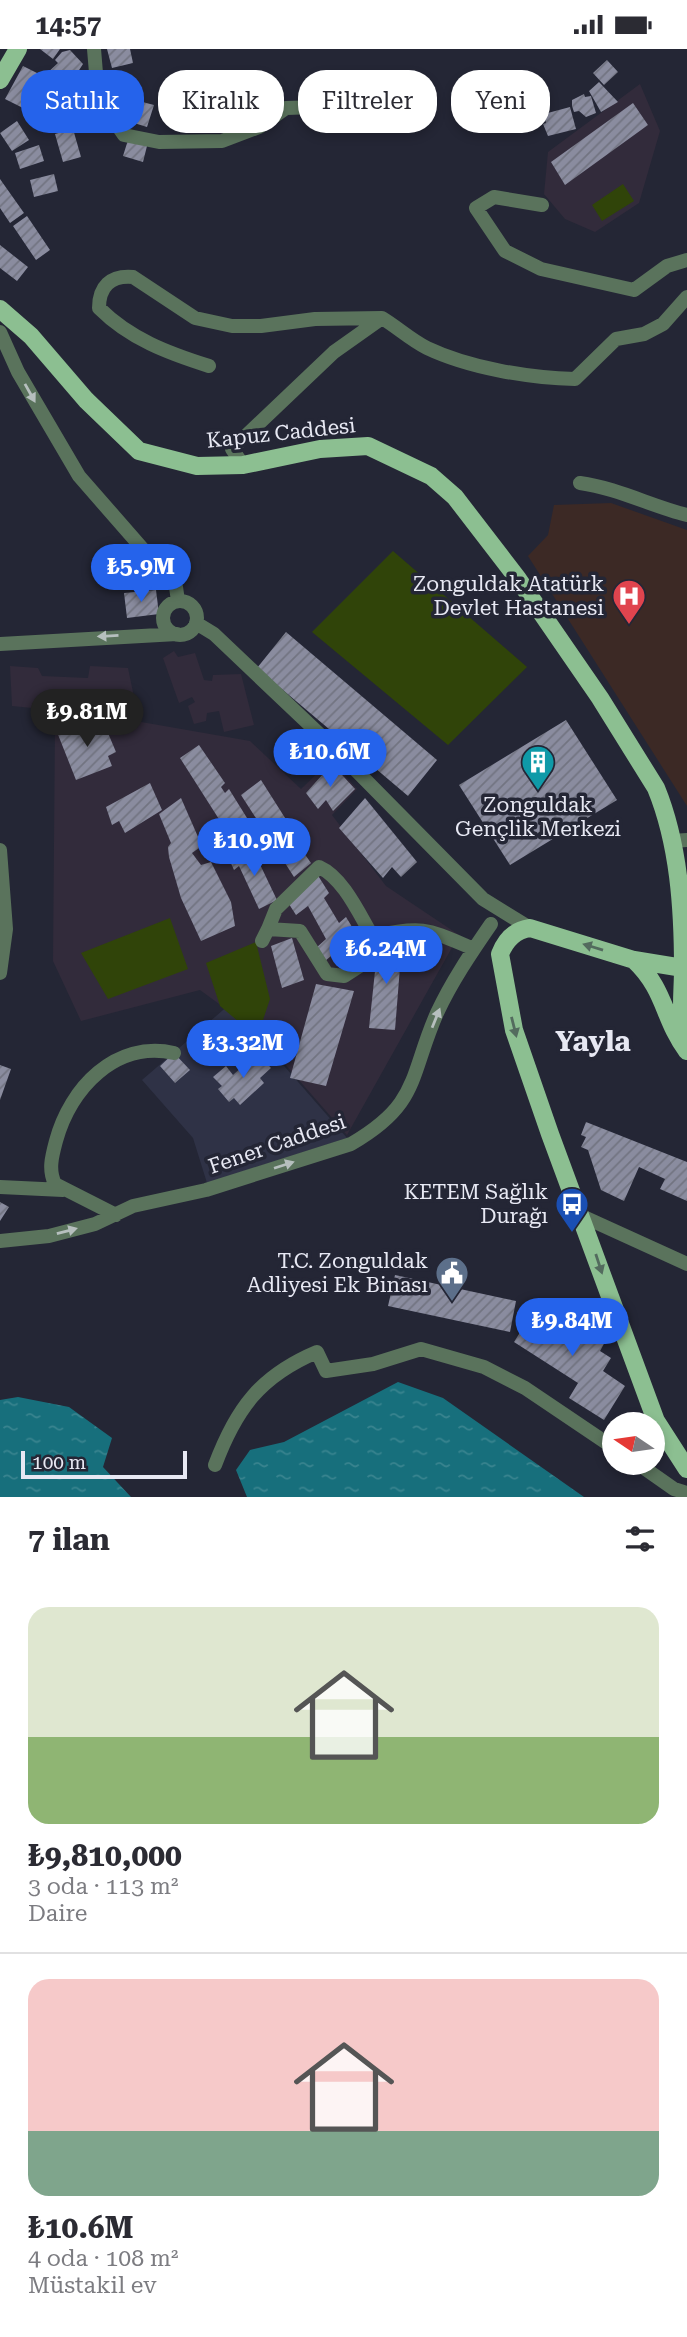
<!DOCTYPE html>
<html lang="tr">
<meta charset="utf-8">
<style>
:root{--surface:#fff;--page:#f2f2f3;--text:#2b2b33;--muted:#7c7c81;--line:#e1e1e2;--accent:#2563eb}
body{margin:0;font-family:"Roboto Serif",serif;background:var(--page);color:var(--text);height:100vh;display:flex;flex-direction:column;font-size:26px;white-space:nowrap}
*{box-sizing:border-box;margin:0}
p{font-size:23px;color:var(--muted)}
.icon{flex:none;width:38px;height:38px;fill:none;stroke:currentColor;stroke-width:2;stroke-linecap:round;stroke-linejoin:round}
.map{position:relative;height:1448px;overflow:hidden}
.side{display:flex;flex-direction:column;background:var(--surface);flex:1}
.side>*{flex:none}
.guide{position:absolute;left:21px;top:21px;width:646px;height:63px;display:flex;gap:14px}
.needle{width:46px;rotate:283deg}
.fabs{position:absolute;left:602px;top:1363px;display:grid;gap:14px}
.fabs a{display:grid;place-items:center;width:63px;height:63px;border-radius:50%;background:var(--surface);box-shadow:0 4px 10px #0003;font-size:35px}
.scale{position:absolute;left:21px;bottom:18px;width:166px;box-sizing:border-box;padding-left:7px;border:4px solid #e7e8f3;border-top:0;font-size:19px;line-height:24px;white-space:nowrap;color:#e7e8f3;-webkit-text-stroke:5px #242635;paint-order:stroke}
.price{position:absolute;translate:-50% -60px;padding:0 16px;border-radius:24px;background:var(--accent);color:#fff;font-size:23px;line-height:46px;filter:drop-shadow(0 2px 4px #0008)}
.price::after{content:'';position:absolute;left:50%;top:42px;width:21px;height:16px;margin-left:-10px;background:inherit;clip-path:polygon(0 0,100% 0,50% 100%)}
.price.active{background:#222;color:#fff}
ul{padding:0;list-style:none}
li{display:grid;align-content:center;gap:14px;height:371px;padding:0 28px}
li+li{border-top:2px solid var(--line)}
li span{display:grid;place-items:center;height:217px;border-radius:21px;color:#555}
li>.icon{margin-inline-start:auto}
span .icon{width:126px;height:126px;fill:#fffc;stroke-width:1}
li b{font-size:30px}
h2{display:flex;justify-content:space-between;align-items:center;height:84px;padding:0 28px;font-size:30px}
.tag{padding:0 24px;border-radius:28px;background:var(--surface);box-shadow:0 4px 10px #0003;font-size:24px;line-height:63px}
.tag.active{background:var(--accent);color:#fff}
.status{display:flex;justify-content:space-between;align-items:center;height:49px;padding:0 35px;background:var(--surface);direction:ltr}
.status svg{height:19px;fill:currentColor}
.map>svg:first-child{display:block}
</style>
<div class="status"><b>14:57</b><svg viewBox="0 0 49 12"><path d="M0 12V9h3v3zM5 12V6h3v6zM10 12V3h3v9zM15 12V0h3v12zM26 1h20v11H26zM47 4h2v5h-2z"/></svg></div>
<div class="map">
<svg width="687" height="1448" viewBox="0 0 687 1448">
<defs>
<pattern id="water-ripples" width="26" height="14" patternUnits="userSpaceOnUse" patternTransform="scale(1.75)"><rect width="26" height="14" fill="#176f7c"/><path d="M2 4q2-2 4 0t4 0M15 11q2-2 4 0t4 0" fill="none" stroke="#39848f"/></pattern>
<pattern id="building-hatch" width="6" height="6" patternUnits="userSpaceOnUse" patternTransform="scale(1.75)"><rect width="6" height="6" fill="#8a8c9f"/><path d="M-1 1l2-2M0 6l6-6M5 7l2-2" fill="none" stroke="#727481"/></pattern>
</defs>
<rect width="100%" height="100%" fill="#242635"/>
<path fill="#2f3246" d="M230 955 347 1089 207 1134 193 1089 142 1031Z"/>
<path fill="#322b3b" d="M640 35 660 82 639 154 595 183 565 170 544 145 548 103Z
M174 602 178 608 195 604 204 631 212 632 213 626 241 625 254 676 224 683 219 662 207 664 206 672 194 675 188 657 195 653 192 648 179 654 163 609Z
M10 617 38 619 42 627 88 629 90 617 128 619 134 648 100 651 102 658 44 653 42 660 12 657Z
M84 663 250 692 301 740 331 711 357 740 332 766 386 837 459 886 347 1086 256 982 200 941 81 972 53 912 55 674Z"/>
<path fill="#3c2925" d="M611 454 687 481V757L528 507 548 486 554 456Z"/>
<path fill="#304409" d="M623 135 634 152 602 172 592 156Z
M393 502 527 618 448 696 312 583Z
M170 869 188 920 108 950 81 904Z
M256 893 270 950 263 971 239 973 220 957 206 914Z"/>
<path fill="url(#water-ripples)" d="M398 1333 443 1349 584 1448H247L236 1421 250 1401 284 1393Z
M18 1348 69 1358 112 1389 103 1418 131 1448H0V1351Z"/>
<path fill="url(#building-hatch)" d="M40 0H60L53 10Z
M107 0H130L133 14 112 19Z
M70 1 83 15 66 41H60L47 32 45 26 58 14 55 11 62 3Z
M607 11 618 23 604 36 593 24Z
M23 17 43 27 25 60 5 50Z
M599 33 618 53 601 63 589 42Z
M76 39 84 41 90 59 63 76 50 59 51 53 67 47 66 43Z
M584 45 585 48 591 47 596 64 586 68 579 62 574 63 572 57V51Z
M127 49 154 56 147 78 121 70Z
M633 54 648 76 565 136 551 113Z
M570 58 576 80 548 87 543 75 546 74 544 65Z
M540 60 539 78 522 77 517 61Z
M17 72 29 91 12 102 0 84Z
M73 80 81 108 63 113 55 85Z
M128 91 147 97 143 113 123 107Z
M39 96 44 112 20 120 15 104Z
M54 125 58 142 34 148 30 131Z
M0 130 24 164 10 174 0 159Z
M27 167 50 201 36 211 13 177Z
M0 196 28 218 17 232 0 219Z
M156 541 159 565 127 569 124 544Z
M286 583 437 711 408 747 257 619Z
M95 671 103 686 108 684 116 703 108 707 112 717 76 731 57 683Z
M566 671 617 751 510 816 459 736Z
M199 696 225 734 221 738 225 744 229 740 257 785 238 800 180 709Z
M332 715 355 740 333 762 326 751 318 760 306 744Z
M261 731 287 772 284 776 311 814 294 828 241 746Z
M150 734 162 761 125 784 119 772 112 776 106 758Z
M181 749 202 797 192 804 201 816 211 813 231 853 235 877 201 892 181 849 169 808 168 798 171 794 159 765Z
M365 749 417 813 401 828 392 818 383 829 339 779Z
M243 800 249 810 255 805 277 851 259 860 239 817 234 821 229 810Z
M317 825 329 844 324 849 339 874 346 868 357 886 325 912 316 899 326 890 308 857 296 866 287 852Z
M292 889 304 931 282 939 271 897Z
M402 893 395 981 369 979 378 894Z
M316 935 354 942 326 1037 290 1029Z
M174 1004 190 1021 175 1034 160 1017Z
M257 1004 271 1019 260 1029 264 1034 240 1056 234 1049 229 1053 218 1040 222 1037 213 1028 226 1017 233 1026Z
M0 1016 11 1020 0 1051Z
M586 1073 687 1113V1152L660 1140 665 1130 639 1118 624 1152 601 1141 588 1101 581 1098 586 1088 581 1086Z
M0 1153 9 1158 0 1172Z
M395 1226 516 1252 510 1283 388 1257Z
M540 1252 605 1293 600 1302 611 1309 603 1322 625 1337 604 1371 569 1349 578 1334 514 1293Z"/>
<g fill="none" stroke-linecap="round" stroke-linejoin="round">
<path stroke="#5a735c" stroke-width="14" d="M94 0 98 48 124 86 159 93 222 92 259 78 286 59 317 58 327 68
M542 156 494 148 476 159 505 202 541 220 634 241 667 217 687 211
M0 283 18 323 79 427 176 538 178 552
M209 317C168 304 130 290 99 259 99 238 110 226 133 228L195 269 232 277H261L315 270 382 269
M243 416 232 400 334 303 382 269C397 278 411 291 427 299 469 319 529 329 575 330L616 290 644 285 663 275 687 248
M580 434C617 439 651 457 687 466
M163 569a17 17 0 1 1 34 0a17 17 0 1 1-34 0Z
M196 574 214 585 333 698 483 850 530 879
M0 595 177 585
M672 792 687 791
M0 801 6 880 0 924
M268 880 276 860 319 818C344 829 360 867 374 890
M262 892 268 880 300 882 327 925 344 927 361 916 375 887C424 876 429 881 474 900
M0 1138 63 1141
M116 1166 55 1135C48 1121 52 1107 56 1092 70 1039 116 991 174 1004
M584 1168 687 1215
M0 1192 49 1187 95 1175 133 1157 206 1141 351 1095C420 1055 409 1028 437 964 452 932 471 904 491 875
M637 1414 674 1440 687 1444
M215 1416C236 1360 260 1327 317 1303L326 1322 373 1315 421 1300 484 1318 525 1339 614 1399"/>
<path stroke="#8cbf91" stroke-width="18" d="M0 31 18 0
M0 260 31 287 86 351 139 402 197 417 243 416 320 400 368 397 431 427 455 448 518 530 600 649 656 739C679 795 683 860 683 920 683 944 679 967 687 990
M634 911C666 941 663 970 687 1002
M683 919 634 911 530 879C515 881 506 890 500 905L514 981 550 1085 656 1372 687 1420"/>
</g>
<defs><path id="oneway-solid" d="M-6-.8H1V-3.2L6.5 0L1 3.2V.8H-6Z" transform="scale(1.75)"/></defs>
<g fill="#b6bfbe">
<use href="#oneway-solid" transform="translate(30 344) rotate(61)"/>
<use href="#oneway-solid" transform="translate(108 587) rotate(177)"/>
<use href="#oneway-solid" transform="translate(436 969) rotate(-68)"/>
<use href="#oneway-solid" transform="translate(284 1116) rotate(-18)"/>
<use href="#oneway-solid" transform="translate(67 1182) rotate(-15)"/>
</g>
<g fill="#536b5e">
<use href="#oneway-solid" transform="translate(593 898) rotate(-163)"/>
<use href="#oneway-solid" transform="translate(514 978) rotate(76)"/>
<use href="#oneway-solid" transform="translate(599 1215) rotate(72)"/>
</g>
<defs>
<symbol id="hospital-pin" viewBox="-11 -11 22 30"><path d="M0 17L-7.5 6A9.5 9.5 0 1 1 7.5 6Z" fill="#e0444e" stroke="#242635"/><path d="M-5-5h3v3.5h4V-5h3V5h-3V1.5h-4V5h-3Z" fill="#fff"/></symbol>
<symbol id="building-pin" viewBox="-11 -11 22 30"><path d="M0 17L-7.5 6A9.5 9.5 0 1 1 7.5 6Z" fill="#0f9aa8" stroke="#242635"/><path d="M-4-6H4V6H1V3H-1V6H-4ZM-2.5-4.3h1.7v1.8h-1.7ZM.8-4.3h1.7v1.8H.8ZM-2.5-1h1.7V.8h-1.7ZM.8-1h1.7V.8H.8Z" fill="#fff"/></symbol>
<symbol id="bus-pin" viewBox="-11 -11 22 30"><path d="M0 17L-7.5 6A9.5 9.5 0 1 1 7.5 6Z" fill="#1a4fb4" stroke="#242635"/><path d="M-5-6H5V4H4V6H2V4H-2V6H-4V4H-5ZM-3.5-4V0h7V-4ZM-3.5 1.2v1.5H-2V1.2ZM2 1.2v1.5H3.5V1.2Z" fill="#fff"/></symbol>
<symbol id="civic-pin" viewBox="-11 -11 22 30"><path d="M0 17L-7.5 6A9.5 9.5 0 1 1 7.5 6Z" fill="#5c6f8a" stroke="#242635"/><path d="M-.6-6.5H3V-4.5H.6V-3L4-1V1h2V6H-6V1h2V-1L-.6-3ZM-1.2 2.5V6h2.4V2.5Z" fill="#fff"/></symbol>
</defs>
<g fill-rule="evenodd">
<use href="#hospital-pin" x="610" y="528" width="38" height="52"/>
<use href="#building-pin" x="519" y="694" width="38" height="52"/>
<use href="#bus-pin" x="553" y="1136" width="38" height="52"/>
<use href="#civic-pin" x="433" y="1205" width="38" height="52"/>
</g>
<g text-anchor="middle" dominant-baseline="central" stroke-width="7" stroke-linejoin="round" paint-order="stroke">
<g font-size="21" fill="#e7e8f3" stroke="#242635">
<text transform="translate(281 384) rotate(-6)">Kapuz Caddesi</text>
<text transform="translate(277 1095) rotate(-19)">Fener Caddesi</text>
</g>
<g font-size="21" fill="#e7e8f3" stroke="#242635" text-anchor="end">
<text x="604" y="535">Zonguldak Atatürk<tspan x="604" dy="24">Devlet Hastanesi</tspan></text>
<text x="538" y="756" text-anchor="middle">Zonguldak<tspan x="538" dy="24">Gençlik Merkezi</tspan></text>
<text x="548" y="1143">KETEM Sağlık<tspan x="548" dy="24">Durağı</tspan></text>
<text x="428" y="1212">T.C. Zonguldak<tspan x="428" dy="24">Adliyesi Ek Binası</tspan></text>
</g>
<g font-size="28" font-weight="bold" fill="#e7e8f3" stroke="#242635">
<text x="593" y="992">Yayla</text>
</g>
</g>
</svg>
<div class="fabs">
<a><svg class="needle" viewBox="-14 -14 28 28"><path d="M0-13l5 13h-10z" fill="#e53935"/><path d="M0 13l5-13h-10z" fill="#7c7c81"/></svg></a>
</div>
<div class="scale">100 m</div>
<b class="price" style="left:141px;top:555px">₺5.9M</b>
<b class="price active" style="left:87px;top:700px">₺9.81M</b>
<b class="price" style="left:330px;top:740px">₺10.6M</b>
<b class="price" style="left:254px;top:829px">₺10.9M</b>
<b class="price" style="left:386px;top:937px">₺6.24M</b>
<b class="price" style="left:243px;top:1031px">₺3.32M</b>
<b class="price" style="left:572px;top:1309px">₺9.84M</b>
<div class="guide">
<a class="tag active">Satılık</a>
<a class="tag">Kiralık</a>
<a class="tag">Filtreler</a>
<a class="tag">Yeni</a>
</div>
</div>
<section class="side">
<h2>7 ilan<svg class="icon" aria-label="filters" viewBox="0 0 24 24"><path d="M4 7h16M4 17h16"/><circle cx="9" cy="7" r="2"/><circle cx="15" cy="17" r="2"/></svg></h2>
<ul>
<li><span style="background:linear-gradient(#dfe7d0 60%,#8fb573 0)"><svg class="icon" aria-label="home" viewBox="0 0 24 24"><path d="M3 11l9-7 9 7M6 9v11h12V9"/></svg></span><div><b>₺9,810,000</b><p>3 oda · 113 m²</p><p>Daire</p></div></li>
<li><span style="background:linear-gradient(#f6c9c9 70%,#7fa58c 0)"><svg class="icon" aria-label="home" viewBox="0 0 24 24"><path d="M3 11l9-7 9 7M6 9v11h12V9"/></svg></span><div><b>₺10.6M</b><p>4 oda · 108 m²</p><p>Müstakil ev</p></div></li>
</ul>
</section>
